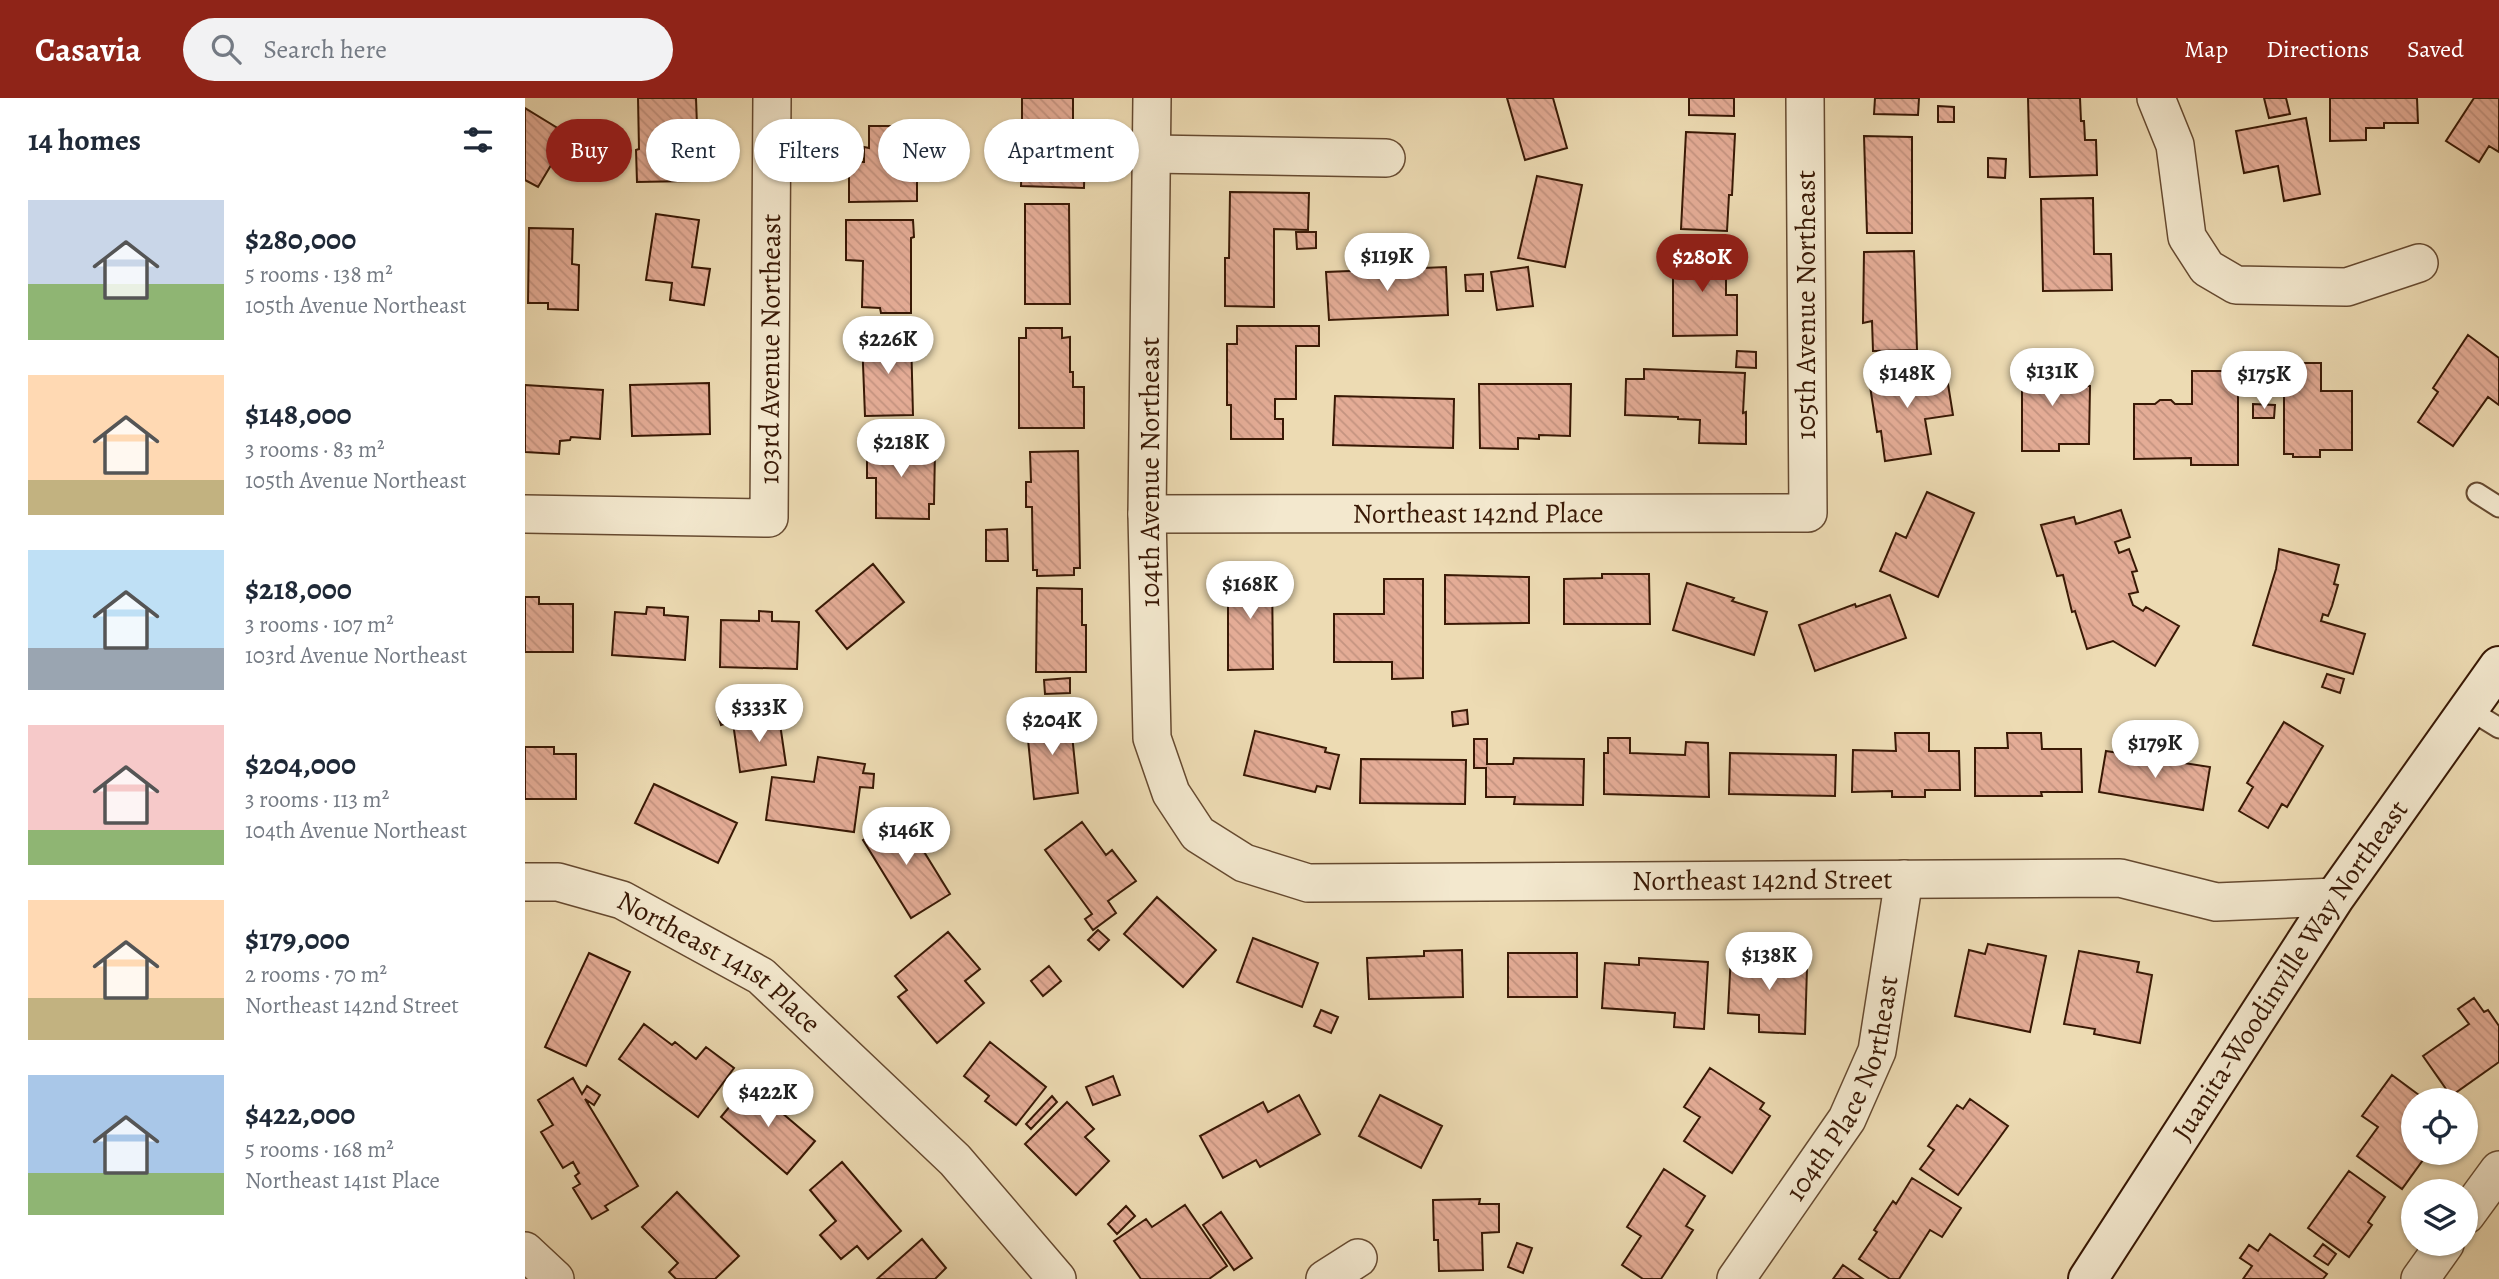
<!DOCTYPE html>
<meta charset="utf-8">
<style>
:root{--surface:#fff;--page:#f2f2f3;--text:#1f2937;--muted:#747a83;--accent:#8f2418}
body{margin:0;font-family:Alegreya,serif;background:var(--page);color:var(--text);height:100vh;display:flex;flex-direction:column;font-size:26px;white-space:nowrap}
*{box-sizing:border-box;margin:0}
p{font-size:23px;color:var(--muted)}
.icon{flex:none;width:38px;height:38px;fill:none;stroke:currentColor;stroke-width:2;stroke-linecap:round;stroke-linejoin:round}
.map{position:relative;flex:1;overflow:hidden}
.drawer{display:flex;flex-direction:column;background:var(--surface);width:525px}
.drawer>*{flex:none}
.banner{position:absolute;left:21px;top:21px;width:665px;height:63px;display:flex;gap:14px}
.fabs{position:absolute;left:1876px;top:990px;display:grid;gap:14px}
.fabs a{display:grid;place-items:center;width:77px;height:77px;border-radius:50%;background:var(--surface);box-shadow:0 2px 5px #0004;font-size:35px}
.price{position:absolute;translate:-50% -60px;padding:0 16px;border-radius:24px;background:#fff;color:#222;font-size:23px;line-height:46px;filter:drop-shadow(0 2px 4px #0008)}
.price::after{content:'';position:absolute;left:50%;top:42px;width:21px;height:16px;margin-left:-10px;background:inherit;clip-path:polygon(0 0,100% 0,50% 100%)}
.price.active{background:var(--accent);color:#fff}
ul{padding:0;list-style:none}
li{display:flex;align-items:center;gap:21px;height:175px;padding:0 28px}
li span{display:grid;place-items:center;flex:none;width:196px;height:140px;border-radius:0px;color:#555}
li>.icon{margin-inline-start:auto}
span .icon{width:84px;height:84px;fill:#fffc;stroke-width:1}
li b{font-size:30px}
h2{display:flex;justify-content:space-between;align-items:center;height:84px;padding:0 28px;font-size:30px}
.pill{padding:0 24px;border-radius:32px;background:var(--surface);box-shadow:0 2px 5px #0004;font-size:24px;line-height:63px}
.pill.active{background:var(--accent);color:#fff}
header{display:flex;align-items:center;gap:42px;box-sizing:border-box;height:98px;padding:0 35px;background:var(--accent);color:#fff}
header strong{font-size:33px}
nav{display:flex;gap:38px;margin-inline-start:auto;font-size:24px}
.search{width:490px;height:63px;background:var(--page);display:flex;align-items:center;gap:18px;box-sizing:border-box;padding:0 24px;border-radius:38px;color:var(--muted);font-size:26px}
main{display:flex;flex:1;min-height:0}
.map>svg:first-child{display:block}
</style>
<header>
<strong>Casavia</strong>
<div class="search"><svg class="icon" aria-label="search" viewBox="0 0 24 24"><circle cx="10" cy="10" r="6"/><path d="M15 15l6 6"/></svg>Search here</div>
<nav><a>Map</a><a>Directions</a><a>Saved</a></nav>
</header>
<main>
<section class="drawer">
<h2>14 homes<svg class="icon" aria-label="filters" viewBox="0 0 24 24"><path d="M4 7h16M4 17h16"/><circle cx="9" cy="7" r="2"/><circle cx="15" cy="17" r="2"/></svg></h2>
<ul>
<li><span style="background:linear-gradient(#c9d6e8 60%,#8fb573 0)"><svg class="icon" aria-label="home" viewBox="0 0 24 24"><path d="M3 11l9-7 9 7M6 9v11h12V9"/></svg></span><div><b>$280,000</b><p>5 rooms · 138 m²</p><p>105th Avenue Northeast</p></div></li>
<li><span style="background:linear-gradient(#ffd9b3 75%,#c2b280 0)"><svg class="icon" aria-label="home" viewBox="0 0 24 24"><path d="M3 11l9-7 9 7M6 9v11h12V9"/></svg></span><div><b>$148,000</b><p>3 rooms · 83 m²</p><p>105th Avenue Northeast</p></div></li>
<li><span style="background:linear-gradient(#bfe0f5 70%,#9aa5b1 0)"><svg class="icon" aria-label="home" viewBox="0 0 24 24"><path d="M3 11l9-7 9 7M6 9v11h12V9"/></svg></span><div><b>$218,000</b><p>3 rooms · 107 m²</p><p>103rd Avenue Northeast</p></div></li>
<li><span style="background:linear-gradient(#f6c9c9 75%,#8fb573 0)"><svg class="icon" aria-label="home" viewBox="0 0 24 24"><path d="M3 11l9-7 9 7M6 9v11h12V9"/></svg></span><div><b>$204,000</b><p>3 rooms · 113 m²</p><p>104th Avenue Northeast</p></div></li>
<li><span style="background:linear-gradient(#ffd9b3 70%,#c2b280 0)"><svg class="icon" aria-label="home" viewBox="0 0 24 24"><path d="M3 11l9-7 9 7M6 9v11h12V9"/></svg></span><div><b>$179,000</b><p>2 rooms · 70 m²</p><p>Northeast 142nd Street</p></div></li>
<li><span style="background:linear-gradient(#a9c7e8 70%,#8fb573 0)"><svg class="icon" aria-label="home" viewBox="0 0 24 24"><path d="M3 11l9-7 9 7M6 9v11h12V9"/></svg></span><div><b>$422,000</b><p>5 rooms · 168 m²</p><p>Northeast 141st Place</p></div></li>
</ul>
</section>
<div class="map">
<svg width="1974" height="1181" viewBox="0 0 1974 1181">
<defs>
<pattern id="building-back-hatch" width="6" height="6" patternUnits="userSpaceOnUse" patternTransform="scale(1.75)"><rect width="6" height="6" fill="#e4ac96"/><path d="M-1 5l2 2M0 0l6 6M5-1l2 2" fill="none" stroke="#c49380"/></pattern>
</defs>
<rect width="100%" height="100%" fill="#eddbb3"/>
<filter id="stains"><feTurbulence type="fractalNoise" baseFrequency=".00286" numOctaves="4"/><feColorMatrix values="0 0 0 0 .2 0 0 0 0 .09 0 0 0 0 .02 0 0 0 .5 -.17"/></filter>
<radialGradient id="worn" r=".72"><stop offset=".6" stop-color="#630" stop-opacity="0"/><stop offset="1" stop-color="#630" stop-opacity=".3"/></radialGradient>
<path fill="url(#building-back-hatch)" stroke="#391905" stroke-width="2" d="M113 0H171L172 28H169L170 52H166V83L112 84 111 52 114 51Z
M497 0H548V28H551V48H560L559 90 496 88 497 60H482V34L497 35Z
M982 0H1028L1042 50 1000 62Z
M1164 0H1209V18L1164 17Z
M1350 0H1394L1393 17 1349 16Z
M1503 0H1555L1556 23H1559L1560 42H1571L1572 77 1505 79Z
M1739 0H1761L1765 16 1744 20Z
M1805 0H1892L1893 25H1859V30H1841V42L1805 43Z
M1949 0H1974V54L1964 48 1954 64 1921 43Z
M1413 8 1429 9V24H1413Z
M0 10 44 37 13 89 0 82Z
M1781 20 1795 96 1759 103 1753 68 1719 75 1711 33Z
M344 28H392V103L324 104V64H339V49L344 50Z
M1161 34 1210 36 1207 97H1204L1202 133 1156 131Z
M1339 38 1387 39V135H1342Z
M1463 60 1481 61 1480 80 1463 79Z
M1012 78 1057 87 1040 169 993 160Z
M705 94 784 95 783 132 749 131V209L700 208V160H704Z
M1568 100 1569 156H1586L1587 192 1518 193 1516 101Z
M500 106H544L545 206H500Z
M131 116 174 122 167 169 185 171 179 207 145 202 147 185 121 182Z
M321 122H388L389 139 386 140V215H356L355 210 337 209 338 163 321 162Z
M4 130 48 131 47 166 54 167 53 212 23 211V205H3Z
M771 134H791V150L772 151Z
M1148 148H1197V179L1201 178V197H1212V237L1148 238Z
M1389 153 1392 252 1348 253 1347 223 1338 225 1339 154Z
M921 169 923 217 804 222 801 174Z
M1003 169 1008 208 972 212 966 174Z
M958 176V193H941L940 177Z
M712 228H794V248H771V301H750V321H758V341H706V307H702V246H712Z
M501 230H537V240L545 239V274H548V289H559V330H494V240H501Z
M1943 237 1974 260V307L1963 299 1928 348 1893 324 1913 294 1908 290Z
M386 238 388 317 340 318 337 240Z
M1212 253 1231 254V270L1211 269Z
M1497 259H1534V288H1565L1564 346H1534V353H1497Z
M1759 265H1796V293H1827V352H1795V359H1768V356H1759Z
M1391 267 1394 284 1422 280 1428 317 1400 321 1406 356 1360 363 1356 333 1352 334 1343 275Z
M1119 271 1220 275 1218 315 1221 314V346L1174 345 1175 322 1153 321V319L1100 317 1101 281H1119Z
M1667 273H1713V367H1666V360L1609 361V306H1630L1635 302H1646L1650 306H1667Z
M184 285 185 336 107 338 105 287Z
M954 286H1046L1045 338 1014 337V341L993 340V351L955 350Z
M0 287 78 292 75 341 46 339 45 342 35 343 34 356 0 354Z
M810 298 929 301 928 350 808 347Z
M1728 306 1750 307 1749 320H1728Z
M342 341H383V352H410L409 406H404V421L351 420V380H342Z
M553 353 555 470H549V477L512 478V472H508L507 409H501V384H506L505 354Z
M1402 394 1449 415 1413 499 1355 473 1371 435 1381 440Z
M1596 412 1605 439 1590 444 1594 455 1604 451 1612 473 1607 474 1613 494 1604 496 1608 507 1618 513 1621 509 1654 528 1630 568 1588 543 1562 551 1550 513 1547 514 1538 477 1532 478 1516 427 1549 419 1551 426Z
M482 431 483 463H461V432Z
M1754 451 1814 467 1809 486 1813 487 1807 508 1803 518 1798 516 1796 523 1840 536 1828 576 1728 547 1751 471Z
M348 466 379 504 322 551 291 513Z
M747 473 748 571 703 572V474Z
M1077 476H1124L1125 526H1039V481L1077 480Z
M920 477 1004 479V525L920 526Z
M859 481H898V580L867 581V564H809V516H859Z
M1162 485 1209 500 1207 503 1242 514 1229 557 1148 532Z
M512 490 557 491V527H561V574H511Z
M1365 497 1381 540 1290 573 1274 527 1330 506 1331 509Z
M0 499H14V506H48V554H0Z
M122 509 139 510V517L163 519 160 562 87 557 90 514 121 516Z
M234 513 247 514V523L274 524 272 571 195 569 196 522 234 523Z
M1802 576 1819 581 1815 595 1797 589Z
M545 580V595L520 596 519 582Z
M205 610 209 623 196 627 192 614Z
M942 612 943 626 928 628 927 614Z
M545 617 553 695 509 701 501 622Z
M254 619 261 667 215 674 208 625Z
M1759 624 1798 648 1762 709 1757 706 1743 730 1714 713 1728 689 1722 685Z
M730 633 801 650 800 654 814 657 805 691 792 688 790 694 719 677Z
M1370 635H1404V653H1434L1435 692H1400V699H1367V693L1327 694 1328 652 1371 653Z
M1482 635H1516L1517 651H1556L1557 694H1516L1517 698H1450V650H1483Z
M1083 640H1105V655L1160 657 1161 644 1183 645 1184 699 1079 696V655H1083Z
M949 641H962V666H988L989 660 1059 661 1058 707 989 706 990 699H961V670H949Z
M0 649H29V656H51V701H0Z
M1581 653 1685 669 1678 712 1574 694Z
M1205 655 1311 657 1310 698 1204 696Z
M293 659 340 666 338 675 349 676 348 690 335 689 329 734 241 722 247 679 289 684Z
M836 661 941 662 940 706 835 705Z
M129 686 212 725 193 765 110 725Z
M377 718 425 796 386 820 338 742Z
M557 724 581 757 587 752 611 783 583 803 591 815 568 832 560 821 567 816 520 752Z
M632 799 691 852 658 889 599 836Z
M573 832 584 842 574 852 563 842Z
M423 834 455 871 440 883 459 905 412 945 373 899 382 892 370 878Z
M728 840 793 865 777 909 712 884Z
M1463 846 1521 858 1505 934 1430 918 1444 852 1460 856Z
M937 852 938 899 844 901 842 860 899 858V853Z
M1554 853 1614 864 1612 874 1627 877 1615 945 1569 936 1570 931 1539 926Z
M64 855 105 874 61 968 20 949Z
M983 855H1052V899H983Z
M1206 855 1266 857V868L1282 870 1280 936 1234 934V917L1203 915Z
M1114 860 1183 864 1179 931 1149 929 1150 915 1077 910 1080 865 1114 867Z
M524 868 536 883 518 898 506 883Z
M1949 900 1959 914 1963 912 1974 928V964L1926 998 1898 958 1944 926 1933 911Z
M796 912 813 919 806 935 789 928Z
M119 926 147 947 150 944 171 961 181 949 209 970 173 1019 94 961Z
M465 944 521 989 491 1027 460 1003 464 998 439 978Z
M1185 970 1239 1005 1235 1011 1245 1018 1207 1075 1159 1043 1175 1019 1159 1009Z
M1867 977 1902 1003H1888V1055H1903L1877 1091 1832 1058 1853 1029 1837 1018Z
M588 978 595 997 568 1007 561 989Z
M48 980 57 996 62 988 75 997 69 1007 60 1001 113 1088 80 1108 83 1112 67 1121 48 1090 55 1086 50 1078 54 1075 48 1064 38 1070 16 1034 28 1027 13 1002Z
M223 986 290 1043 262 1076 196 1019Z
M774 997 795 1036 735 1069 731 1062 698 1080 675 1038 738 1004 743 1014Z
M855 997 917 1028 896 1070 834 1038Z
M527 998 532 1004 506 1031 501 1026Z
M1445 1001 1483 1028 1433 1097 1395 1071 1409 1052 1403 1048 1432 1007 1438 1011Z
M542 1004 569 1031 560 1039 584 1063 551 1097 500 1046Z
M317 1064 376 1133 343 1161 332 1148 316 1161 295 1137 311 1123 285 1092Z
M1139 1071 1180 1098 1161 1128 1168 1132 1136 1181H1118L1097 1167 1116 1138 1102 1129Z
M1824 1073 1860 1099 1843 1124 1847 1127 1824 1159 1783 1130Z
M1387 1080 1436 1110 1417 1139 1405 1132 1374 1181H1365L1334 1161 1352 1134 1349 1132 1368 1103 1371 1106Z
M152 1094 214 1158 190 1181H151L144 1174 153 1165 117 1129Z
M955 1101 954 1106H974V1134L957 1135 958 1172 914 1173 913 1142H909L908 1102Z
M660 1107 702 1168 684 1181H616L589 1143 621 1121 627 1129Z
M601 1108 610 1118 592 1136 583 1126Z
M696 1114 727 1160 709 1172 678 1127Z
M1745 1136 1802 1176 1798 1181H1718L1727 1168 1715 1160 1724 1147 1733 1153Z
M397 1141 421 1170 410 1181H352Z
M992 1145 1007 1150 998 1175 983 1169Z
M1798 1146 1811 1156 1803 1167 1789 1158Z
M1318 1167 1338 1181H1308Z"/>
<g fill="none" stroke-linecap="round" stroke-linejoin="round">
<defs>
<path id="service" d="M1952 395 1974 409
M1943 611 1974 630"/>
<g id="minor">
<path id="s1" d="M627 0 622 416 627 640 646 695 673 736 719 765 783 785 1595 780 1691 804 1810 799"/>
<path d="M1631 0 1650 47 1662 139 1682 170 1711 187 1822 189 1894 165"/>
<path d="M627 56 861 60"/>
<path id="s2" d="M0 416 244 420 247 0"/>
<path id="s3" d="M622 416 1283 415 1280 0"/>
<path id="s4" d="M0 784H33L97 802 236 878 430 1062 532 1181"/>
<path d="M1941 1117 1974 1072"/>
<path d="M0 1153 30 1181"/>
<path d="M800 1181 833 1160"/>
<path id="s5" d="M1211 1181 1322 1021 1352 953 1379 781"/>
<path d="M1895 1181 1920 1146"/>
</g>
<g id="secondary">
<path id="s6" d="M1563 1181 1810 799 1974 568"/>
</g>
</defs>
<use href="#service" stroke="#664a30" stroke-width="23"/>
<use href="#minor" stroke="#664a30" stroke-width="40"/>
<use href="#secondary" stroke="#391905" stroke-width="42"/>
<use href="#service" stroke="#f3e8ce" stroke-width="19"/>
<use href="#minor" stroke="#f3e8ce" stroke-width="37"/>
<use href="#secondary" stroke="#f3e8ce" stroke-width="38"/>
</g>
<g text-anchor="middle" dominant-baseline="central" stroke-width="6" stroke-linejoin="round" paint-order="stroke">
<g font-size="28" fill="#391905" stroke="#f3e8ce">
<text transform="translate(1281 207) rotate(-90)">105th Avenue Northeast</text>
<text stroke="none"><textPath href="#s2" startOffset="413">103rd Avenue Northeast</textPath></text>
<text transform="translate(625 374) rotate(-90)">104th Avenue Northeast</text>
<text stroke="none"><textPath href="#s3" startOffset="331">Northeast 142nd Place</textPath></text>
<text stroke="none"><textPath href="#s1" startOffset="1323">Northeast 142nd Street</textPath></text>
<text stroke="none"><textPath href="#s4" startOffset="215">Northeast 141st Place</textPath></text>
<text stroke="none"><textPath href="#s6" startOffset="369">Juanita-Woodinville Way Northeast</textPath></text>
<text stroke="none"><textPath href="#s5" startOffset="222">104th Place Northeast</textPath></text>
</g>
</g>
<rect width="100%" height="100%" filter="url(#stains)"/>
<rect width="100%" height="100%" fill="url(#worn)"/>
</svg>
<div class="fabs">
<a><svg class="icon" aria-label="locate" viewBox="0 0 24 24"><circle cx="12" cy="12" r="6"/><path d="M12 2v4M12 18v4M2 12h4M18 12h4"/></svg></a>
<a><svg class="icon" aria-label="layers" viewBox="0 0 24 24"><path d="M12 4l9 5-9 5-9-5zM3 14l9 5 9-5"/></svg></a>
</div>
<b class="price" style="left:862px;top:195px">$119K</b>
<b class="price active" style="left:1177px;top:196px">$280K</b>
<b class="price" style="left:363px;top:278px">$226K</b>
<b class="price" style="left:1527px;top:310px">$131K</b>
<b class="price" style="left:1382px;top:312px">$148K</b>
<b class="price" style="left:1739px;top:313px">$175K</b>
<b class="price" style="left:376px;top:381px">$218K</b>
<b class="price" style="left:725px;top:523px">$168K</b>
<b class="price" style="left:234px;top:646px">$333K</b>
<b class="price" style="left:527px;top:659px">$204K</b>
<b class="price" style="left:1630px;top:682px">$179K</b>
<b class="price" style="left:381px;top:769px">$146K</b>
<b class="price" style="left:1244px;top:894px">$138K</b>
<b class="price" style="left:243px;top:1031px">$422K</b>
<div class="banner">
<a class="pill active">Buy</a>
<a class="pill">Rent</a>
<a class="pill">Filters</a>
<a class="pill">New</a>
<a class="pill">Apartment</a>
</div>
</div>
</main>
